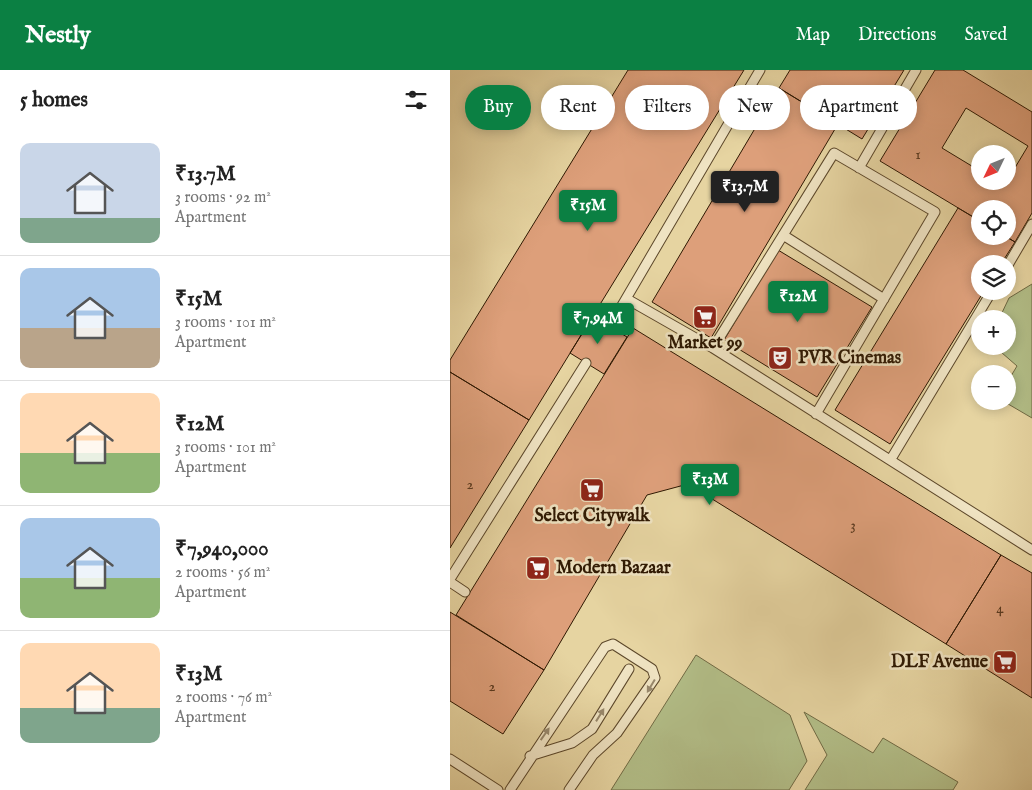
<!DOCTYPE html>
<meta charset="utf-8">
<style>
:root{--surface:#fff;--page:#f2f2f2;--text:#222;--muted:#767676;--line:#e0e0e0;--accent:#0b8043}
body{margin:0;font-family:"IM FELL English",serif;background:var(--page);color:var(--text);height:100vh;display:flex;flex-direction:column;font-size:19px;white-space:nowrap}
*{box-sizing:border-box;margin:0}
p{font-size:16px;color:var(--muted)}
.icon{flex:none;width:28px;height:28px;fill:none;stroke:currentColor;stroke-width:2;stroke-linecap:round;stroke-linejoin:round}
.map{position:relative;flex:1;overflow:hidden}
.drawer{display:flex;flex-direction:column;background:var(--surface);width:450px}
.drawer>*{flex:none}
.guide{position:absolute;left:15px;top:15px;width:475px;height:45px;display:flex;gap:10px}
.needle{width:32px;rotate:227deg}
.controls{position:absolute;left:521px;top:75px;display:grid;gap:10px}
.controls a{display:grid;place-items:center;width:45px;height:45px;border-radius:50%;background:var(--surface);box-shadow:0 2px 12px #0003;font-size:25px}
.price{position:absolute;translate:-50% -42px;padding:0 11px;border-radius:5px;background:var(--accent);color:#fff;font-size:16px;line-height:32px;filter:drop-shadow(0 1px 2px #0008)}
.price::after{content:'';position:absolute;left:50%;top:30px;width:15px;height:11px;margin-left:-8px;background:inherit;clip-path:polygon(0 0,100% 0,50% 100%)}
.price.active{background:#222;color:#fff}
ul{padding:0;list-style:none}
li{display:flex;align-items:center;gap:15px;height:125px;padding:0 20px}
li+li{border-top:1px solid var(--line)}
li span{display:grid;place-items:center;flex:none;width:140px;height:100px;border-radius:10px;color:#555}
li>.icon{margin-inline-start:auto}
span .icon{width:60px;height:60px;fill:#fffc;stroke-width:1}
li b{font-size:21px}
h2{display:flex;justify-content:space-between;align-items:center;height:60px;padding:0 20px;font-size:21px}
.chip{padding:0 18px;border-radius:22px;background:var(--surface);box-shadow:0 2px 12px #0003;font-size:18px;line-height:45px}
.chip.active{background:var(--accent);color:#fff}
header{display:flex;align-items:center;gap:30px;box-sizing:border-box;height:70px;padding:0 25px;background:var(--accent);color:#fff}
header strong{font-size:24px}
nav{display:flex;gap:28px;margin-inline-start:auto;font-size:18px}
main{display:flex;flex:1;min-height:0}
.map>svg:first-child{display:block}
</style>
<header>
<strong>Nestly</strong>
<nav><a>Map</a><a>Directions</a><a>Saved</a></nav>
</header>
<main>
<section class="drawer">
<h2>5 homes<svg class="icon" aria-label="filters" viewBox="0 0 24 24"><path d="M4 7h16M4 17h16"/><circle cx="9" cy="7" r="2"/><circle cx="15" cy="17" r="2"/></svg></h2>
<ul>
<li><span style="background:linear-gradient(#c9d6e8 75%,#7fa58c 0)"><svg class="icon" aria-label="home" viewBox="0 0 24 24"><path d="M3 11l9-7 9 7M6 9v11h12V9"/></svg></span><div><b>₹13.7M</b><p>3 rooms · 92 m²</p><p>Apartment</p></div></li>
<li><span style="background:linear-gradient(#a9c7e8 60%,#b9a48a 0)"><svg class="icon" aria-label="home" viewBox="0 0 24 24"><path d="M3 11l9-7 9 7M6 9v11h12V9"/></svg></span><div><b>₹15M</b><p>3 rooms · 101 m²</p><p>Apartment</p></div></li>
<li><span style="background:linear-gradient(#ffd9b3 60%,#8fb573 0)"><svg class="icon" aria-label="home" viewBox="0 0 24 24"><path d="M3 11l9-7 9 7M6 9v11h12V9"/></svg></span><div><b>₹12M</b><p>3 rooms · 101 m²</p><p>Apartment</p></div></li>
<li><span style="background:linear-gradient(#a9c7e8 60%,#8fb573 0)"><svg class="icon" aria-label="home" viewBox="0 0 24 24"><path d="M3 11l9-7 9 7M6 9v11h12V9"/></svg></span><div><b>₹7,940,000</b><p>2 rooms · 56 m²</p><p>Apartment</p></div></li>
<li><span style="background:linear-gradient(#ffd9b3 65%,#7fa58c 0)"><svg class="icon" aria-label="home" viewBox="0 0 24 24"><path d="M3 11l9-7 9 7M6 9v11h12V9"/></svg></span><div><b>₹13M</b><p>2 rooms · 76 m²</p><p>Apartment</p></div></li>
</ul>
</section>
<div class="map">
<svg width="582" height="720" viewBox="0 0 582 720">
<rect width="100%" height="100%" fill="#e6d4a1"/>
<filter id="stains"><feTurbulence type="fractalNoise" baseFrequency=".004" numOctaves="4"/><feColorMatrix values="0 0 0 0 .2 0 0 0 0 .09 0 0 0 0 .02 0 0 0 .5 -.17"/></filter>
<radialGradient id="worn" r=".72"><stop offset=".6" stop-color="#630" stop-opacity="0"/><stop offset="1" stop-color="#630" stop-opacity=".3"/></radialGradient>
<path fill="#b2bd87" stroke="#706a44" d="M582 214V348L553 331H558V311L567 296 544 276H558V249H549L559 228Z
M246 585 340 645 357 691 339 720H161Z
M354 642 423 683 433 668 508 712 503 720H355L377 685Z"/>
<path fill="#dd9f7a" stroke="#2e1802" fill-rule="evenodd" d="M178 0H294L79 350 0 302V290Z
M340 0H454L412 69 329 18Z
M485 0H513L582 42V143L565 172 555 166H558V139H530V151L430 91ZM516 38 578 76 554 116 546 111H530V101L492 78Z
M329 18 388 54 261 268 202 232Z
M508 138 530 151V166H555L565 172 551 194H530V221H534L440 374 385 340Z
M328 180 422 237 367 327 274 270Z
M143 246 177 267 154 304 120 283Z
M183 258 551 485 496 574 238 414 197 425 94 600 6 545Z
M0 302 79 350 0 478Z
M551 485 582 503V628L496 574Z
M0 542 94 600 53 664 0 631Z"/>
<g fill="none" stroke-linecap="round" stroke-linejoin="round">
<defs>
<path id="lane" d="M409 98 466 0
M333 165 434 229
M558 195 582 154
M177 229 263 278 582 480
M160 256 310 0
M263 278 384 83 485 142 366 344
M441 389 542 221
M0 509 136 293
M0 512 15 522
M80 686 122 673 142 659 179 599
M0 689 48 720
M60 720 155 577 163 574 202 599 205 608 167 663 143 685 119 720"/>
</defs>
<use href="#lane" stroke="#5c472a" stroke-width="11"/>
<use href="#lane" stroke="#efe3c2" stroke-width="9"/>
</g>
<defs><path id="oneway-solid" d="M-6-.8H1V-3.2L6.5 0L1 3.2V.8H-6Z" transform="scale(1.25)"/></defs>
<g fill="#98886c">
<use href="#oneway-solid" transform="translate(201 616) rotate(121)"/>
<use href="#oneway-solid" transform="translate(150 645) rotate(-58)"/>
<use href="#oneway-solid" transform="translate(95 664) rotate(-55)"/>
</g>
<defs>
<symbol id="supermarket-square" viewBox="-11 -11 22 22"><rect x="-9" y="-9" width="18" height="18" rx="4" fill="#8f2418" stroke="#efe3c2"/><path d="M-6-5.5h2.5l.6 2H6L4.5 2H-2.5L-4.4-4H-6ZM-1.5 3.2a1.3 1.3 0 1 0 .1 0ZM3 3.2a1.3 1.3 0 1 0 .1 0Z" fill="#fff"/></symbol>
<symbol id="theatre-square" viewBox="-11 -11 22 22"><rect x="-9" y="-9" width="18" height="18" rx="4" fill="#8f2418" stroke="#efe3c2"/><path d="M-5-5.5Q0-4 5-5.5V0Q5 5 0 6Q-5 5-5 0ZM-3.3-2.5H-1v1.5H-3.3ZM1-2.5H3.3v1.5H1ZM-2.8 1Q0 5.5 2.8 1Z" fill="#fff"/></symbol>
</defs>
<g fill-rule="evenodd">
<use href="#supermarket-square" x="241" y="233" width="28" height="28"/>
<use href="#theatre-square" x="316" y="274" width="28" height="28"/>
<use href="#supermarket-square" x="128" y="406" width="28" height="28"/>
<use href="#supermarket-square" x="74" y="484" width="28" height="28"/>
<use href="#supermarket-square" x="541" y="578" width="28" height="28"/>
</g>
<g text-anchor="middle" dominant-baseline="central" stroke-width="5" stroke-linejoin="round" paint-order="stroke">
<g font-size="15" fill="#5a3a20">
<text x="468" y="84">1</text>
<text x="20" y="414">2</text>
<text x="403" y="455">3</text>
<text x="550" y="538">4</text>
<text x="42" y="616">2</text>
</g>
<g font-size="18" font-weight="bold" fill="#2e1802" stroke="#efe3c2">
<text x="255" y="273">Market 99</text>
<text x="348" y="288" text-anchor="start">PVR Cinemas</text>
<text x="142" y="446">Select Citywalk</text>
<text x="106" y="498" text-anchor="start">Modern Bazaar</text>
<text x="538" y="592" text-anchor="end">DLF Avenue</text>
</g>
</g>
<rect width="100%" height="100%" filter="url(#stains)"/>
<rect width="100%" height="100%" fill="url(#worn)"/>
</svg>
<div class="controls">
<a><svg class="needle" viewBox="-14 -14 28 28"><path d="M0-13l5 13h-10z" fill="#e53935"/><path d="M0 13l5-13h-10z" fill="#767676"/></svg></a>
<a><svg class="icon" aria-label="locate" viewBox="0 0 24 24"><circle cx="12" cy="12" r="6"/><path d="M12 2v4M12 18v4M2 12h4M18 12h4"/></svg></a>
<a><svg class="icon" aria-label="layers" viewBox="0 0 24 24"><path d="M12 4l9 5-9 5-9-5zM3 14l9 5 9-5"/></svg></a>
<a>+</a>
<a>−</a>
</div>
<b class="price active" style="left:295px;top:143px">₹13.7M</b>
<b class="price" style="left:138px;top:162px">₹15M</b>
<b class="price" style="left:348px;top:253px">₹12M</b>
<b class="price" style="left:148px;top:275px">₹7.94M</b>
<b class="price" style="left:260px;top:436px">₹13M</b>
<div class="guide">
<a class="chip active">Buy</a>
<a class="chip">Rent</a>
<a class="chip">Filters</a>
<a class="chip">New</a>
<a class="chip">Apartment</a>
</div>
</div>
</main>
